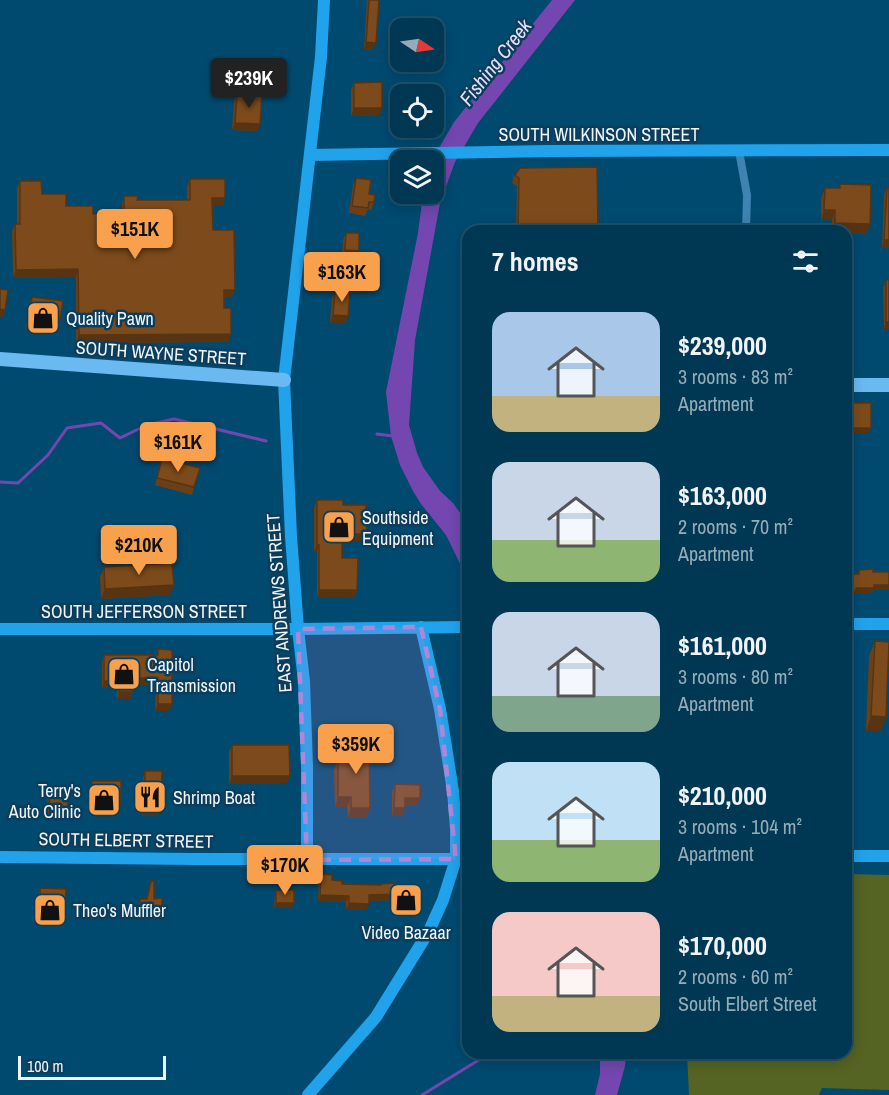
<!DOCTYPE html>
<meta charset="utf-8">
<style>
:root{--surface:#003854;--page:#0a3f5a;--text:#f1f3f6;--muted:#95acb8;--line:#22526b;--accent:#f9a04d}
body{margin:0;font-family:"Archivo Narrow",sans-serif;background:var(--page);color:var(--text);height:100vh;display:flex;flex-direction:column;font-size:22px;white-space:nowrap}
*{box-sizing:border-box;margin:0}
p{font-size:20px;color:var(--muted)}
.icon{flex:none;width:33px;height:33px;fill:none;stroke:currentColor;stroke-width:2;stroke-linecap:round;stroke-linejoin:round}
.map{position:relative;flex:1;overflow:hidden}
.drawer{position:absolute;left:462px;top:225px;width:390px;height:834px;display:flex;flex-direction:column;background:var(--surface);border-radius:18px;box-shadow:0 3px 15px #0003,0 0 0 2px var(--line)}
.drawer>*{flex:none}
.needle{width:39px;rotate:103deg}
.buttons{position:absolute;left:390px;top:18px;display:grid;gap:12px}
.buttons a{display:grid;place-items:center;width:54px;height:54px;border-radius:12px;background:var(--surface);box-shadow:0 3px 15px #0003,0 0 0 2px var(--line);font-size:30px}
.scale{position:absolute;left:18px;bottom:15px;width:148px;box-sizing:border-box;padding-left:6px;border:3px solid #eff5f9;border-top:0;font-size:16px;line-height:21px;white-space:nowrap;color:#eff5f9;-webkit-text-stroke:4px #0c3e5c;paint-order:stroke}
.price{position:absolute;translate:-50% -51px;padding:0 14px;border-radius:6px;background:var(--accent);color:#111;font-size:20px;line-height:39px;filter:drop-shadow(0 2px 3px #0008)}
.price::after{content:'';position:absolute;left:50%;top:36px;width:18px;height:14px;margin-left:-9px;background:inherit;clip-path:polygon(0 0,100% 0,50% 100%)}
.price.on{background:#222;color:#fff}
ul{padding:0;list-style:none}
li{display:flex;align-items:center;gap:18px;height:150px;padding:0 30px}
li span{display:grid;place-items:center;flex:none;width:168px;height:120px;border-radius:18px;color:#555}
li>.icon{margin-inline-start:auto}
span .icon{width:72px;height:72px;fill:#fffc;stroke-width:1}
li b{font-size:26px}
h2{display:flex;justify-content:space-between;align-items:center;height:72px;padding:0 30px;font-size:26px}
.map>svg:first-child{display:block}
</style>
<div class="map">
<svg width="889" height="1095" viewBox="0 0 889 1095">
<rect width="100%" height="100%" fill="#004a70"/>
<path fill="#556323" d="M846 874 889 875V1090L822 1088 819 1095H689L687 1053H846Z"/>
<path fill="#7347af" d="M552 0H575L478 123 455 162 440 203 415 340 409 425 417 453 423 467 440 491 453 503 468 524V580L446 535 421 504 413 491 400 465 391 436 386 392 418 233 423 194H434V161L439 148 454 122Z
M600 1053H626L625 1066 617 1095H595L600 1074Z"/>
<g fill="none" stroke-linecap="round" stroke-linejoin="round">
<path stroke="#7347af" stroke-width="3" d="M377 434 393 436
M0 482 18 483 48 455 67 428 101 423 120 438 147 425 174 419 266 441
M422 1095 490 1053"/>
<path stroke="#3e83b1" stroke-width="8" d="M739 151 747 195 746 231"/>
<path stroke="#21a3ec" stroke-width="12" d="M310 155 549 151 889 150
M846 624H889
M0 629H298L468 627
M846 856H889
M0 857 194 859H468
M307 860V766L304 681 298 629 291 536 284 380 321 57 324 0
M308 1095 376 1017 429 931 443 900 456 859V829L453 791 447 753 440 709 421 627"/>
<path stroke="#6abaf1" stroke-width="14" d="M0 359 284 380
M846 385H889"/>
</g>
<path fill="#6c4017" d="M367 0H379L373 50 364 49Z
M354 83 382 108 380 115 351 116V90Z
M237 94 258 131 232 130 234 101Z
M515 175 598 231H516L517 186 512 183Z
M356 178 369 194 374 202 371 210 368 209 365 216 349 213 353 185Z
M190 179 225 198 222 206H213V230L235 290 232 297H224V308L229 342 76 343V277L13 278 12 231 15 224H17V188L20 181 42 194 66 206 93 214 122 213V204L124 196 137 200H187V187Z
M840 184 867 234 846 233V231H831L832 220H821V198L825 188H839Z
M887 187 889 248H882L884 195Z
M346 233 356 259 342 258 343 240Z
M886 280 889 329H884L883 288Z
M335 291 345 324 330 323 332 298Z
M32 297 57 333 26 329 29 304Z
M851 403 869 433H846V417H850V408Z
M162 458 194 487 192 495 155 485Z
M317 500 343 505 367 534 364 541H342V558L357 590 355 597H317V552H314V508Z
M104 567 174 585 170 595 101 599 100 577Z
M875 641 881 731H866L869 656Z
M158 649 169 711H155L156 685H133L130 699H117V688H102V662L104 655H157Z
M352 739 370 808 366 818H348L347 807H335L334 770 338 760H349V749Z
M232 745 287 783 229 784V752Z
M145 771 158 816H142L143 778Z
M92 781 121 805 119 812H89L90 789Z
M395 784 417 806H405L403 816H392V792Z
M49 791 66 818 48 819 47 796Z
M321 874 342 884 380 885 381 884 395 885 413 908H411L408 916 396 915V900L369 901 366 910 346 909V902L318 901 319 880Z
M151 881 154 899 162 910 159 918H138V907L140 899H146Z
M40 888 63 925 37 924 38 896Z
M276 890 292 908H274L275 895Z"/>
<path fill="#583413" d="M366 42 376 43 373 50 364 49Z
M354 108H382L380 115 351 116Z
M235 123 260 124 258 131 232 130Z
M212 198H225L222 206H210Z
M824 210H835L832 220H821Z
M835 223 870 224 867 234 846 233V231H832Z
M884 240H889V248H882Z
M345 250 359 251 356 259 342 258Z
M78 269 76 277 13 278 16 270Z
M224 290H235L232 297H221Z
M0 309 5 310 3 317H0Z
M333 315 348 316 345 324 330 323Z
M29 321 59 325 57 333 26 329Z
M886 322H889V329H884Z
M231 334 229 342 76 343 79 335Z
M846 428H871L869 433H846Z
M342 534H367L364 541H339Z
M317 545H319L317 552H314Z
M174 585 170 595 101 599 105 589Z
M874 585H889V590H873L872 593H855L854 596 846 595V590Z
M319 590H357L355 597H317Z
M133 678H158L156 685H130Z
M104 681H119L117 688H102Z
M119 692H133L130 699H117Z
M158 704H172L169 711H155Z
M871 716 886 717 881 731H866Z
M232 776H290L287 783 229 784Z
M338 797H351L347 807H335Z
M405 798H420L417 806H403Z
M92 805H121L119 812H89Z
M351 808H370L366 818H348Z
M394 808H405L403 816H392Z
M145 809H161L158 816H142Z
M68 813 66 818 48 819 50 815Z
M399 894 396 900 367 901 369 895Z
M320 895 349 896 346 902 318 901Z
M411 901 415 902 413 908 409 907Z
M276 903H294L292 908H274Z
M349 903 369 904 366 910 346 909Z
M398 909 411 910 408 916 396 915Z
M162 910 159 918H138L141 911Z
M40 917H65L63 925 37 924Z"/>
<path fill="#7d4b1b" stroke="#583413" stroke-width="1.5" d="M369 0H379L376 43 366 42Z
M382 82V108H354V83Z
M237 94 262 95 260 124 235 123Z
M597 167 598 231H518L519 178 515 175 520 168Z
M356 178 371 180 369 194 375 195 374 202H369L368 208 352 206Z
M190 179H225V198H212L213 230H234L235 290H224V308H231V334L79 335 78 269 16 270 15 224H20V181H41L42 194H66V206H93V214L124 213V196H138L137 200H190Z
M840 184 871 185 870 224 835 223V210H824L825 188H840Z
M887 187 889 188V240H884Z
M779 225 814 226V231H779Z
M346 233H359V251L345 250Z
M886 280H889V322H886Z
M0 289 8 290 5 310 0 309Z
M335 291 350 292 348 316 333 315Z
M32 297 63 301 59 325 29 321Z
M851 403H871V428H846V417H851Z
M162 458 200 468 194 487 157 478Z
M317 500H343V505H366L367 534H342V558H358L357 590H319V545H317Z
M172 563 174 585 105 589 104 567Z
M873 569V572H889V585H874V588H856V591L846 590V574H859V570Z
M875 641 889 642 886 717 871 716Z
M158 649 172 650V704H158V678H133V692H119V681H104V655H158Z
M352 739H369L370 808H351V797H338V760H352Z
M232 745H289L290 776H232Z
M145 771H162L161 809H145Z
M92 781H121V805H92Z
M395 784 420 785V798H405V808H394Z
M67 790 68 813 50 815 49 791Z
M321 874 332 875V880L342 881V884L381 885V884L395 883V885L421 886 415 902 411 901V910L398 909 399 894 369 895V904L349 903V896L320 895Z
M151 881H154V899L162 898V910L141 911 140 899H147Z
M40 888 66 889 65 917H40Z
M276 890H294V903H276Z"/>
<path fill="#af86d9" fill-opacity="0.2" stroke="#af86d9" stroke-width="4.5" stroke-dasharray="12 8" stroke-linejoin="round" d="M421 627 440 709 456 859 307 860 298 629Z"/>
<defs>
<symbol id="shop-square" viewBox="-11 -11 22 22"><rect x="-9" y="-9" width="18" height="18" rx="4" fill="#f9a04d" stroke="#0c3e5c"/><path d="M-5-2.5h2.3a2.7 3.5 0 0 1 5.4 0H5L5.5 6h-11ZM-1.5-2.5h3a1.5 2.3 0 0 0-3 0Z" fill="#111"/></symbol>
<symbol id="restaurant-square" viewBox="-11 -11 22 22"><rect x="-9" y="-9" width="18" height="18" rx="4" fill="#f9a04d" stroke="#0c3e5c"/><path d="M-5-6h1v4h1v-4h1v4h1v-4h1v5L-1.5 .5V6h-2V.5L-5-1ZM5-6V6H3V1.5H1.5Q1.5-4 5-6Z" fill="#111"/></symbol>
</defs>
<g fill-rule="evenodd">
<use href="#shop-square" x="24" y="299" width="38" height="38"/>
<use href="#shop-square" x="320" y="508" width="38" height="38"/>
<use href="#shop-square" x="105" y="655" width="38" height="38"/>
<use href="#restaurant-square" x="131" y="778" width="38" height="38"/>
<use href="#shop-square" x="85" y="781" width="38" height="38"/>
<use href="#shop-square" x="387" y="881" width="38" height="38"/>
<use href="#shop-square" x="31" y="891" width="38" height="38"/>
</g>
<g text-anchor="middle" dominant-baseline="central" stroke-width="5" stroke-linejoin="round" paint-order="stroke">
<g font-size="18" fill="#eff5f9" stroke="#0c3e5c">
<text x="599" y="134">SOUTH WILKINSON STREET</text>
<text transform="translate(161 353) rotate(4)">SOUTH WAYNE STREET</text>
<text transform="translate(279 603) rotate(-94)">EAST ANDREWS STREET</text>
<text x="144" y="611">SOUTH JEFFERSON STREET</text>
<text transform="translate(126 840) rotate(1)">SOUTH ELBERT STREET</text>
</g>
<g font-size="18" fill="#eff5f9" stroke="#0c3e5c" text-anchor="start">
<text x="66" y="318">Quality Pawn</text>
<text x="362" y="517">Southside<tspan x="362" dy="21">Equipment</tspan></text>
<text x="147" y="664">Capitol<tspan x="147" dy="21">Transmission</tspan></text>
<text x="81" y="790" text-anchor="end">Terry's<tspan x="81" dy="21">Auto Clinic</tspan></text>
<text x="173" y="797">Shrimp Boat</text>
<text x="73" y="910">Theo's Muffler</text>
<text x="406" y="932" text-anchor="middle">Video Bazaar</text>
</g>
<g font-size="20" font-style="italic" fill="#e8dffa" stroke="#0c3e5c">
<text transform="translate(495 62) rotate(-52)">Fishing Creek</text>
</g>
</g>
</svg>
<div class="buttons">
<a><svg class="needle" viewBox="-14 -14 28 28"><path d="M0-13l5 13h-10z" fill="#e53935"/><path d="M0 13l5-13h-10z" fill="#95acb8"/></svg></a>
<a><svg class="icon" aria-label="locate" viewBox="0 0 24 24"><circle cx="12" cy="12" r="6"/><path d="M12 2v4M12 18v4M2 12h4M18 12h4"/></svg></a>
<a><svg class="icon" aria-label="layers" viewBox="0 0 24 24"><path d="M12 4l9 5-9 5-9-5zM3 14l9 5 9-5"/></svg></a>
</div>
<div class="scale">100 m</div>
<b class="price on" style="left:249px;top:109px">$239K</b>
<b class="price" style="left:135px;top:260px">$151K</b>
<b class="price" style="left:342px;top:303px">$163K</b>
<b class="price" style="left:178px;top:473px">$161K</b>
<b class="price" style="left:139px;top:576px">$210K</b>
<b class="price" style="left:356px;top:775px">$359K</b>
<b class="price" style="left:285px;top:896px">$170K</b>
<section class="drawer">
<h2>7 homes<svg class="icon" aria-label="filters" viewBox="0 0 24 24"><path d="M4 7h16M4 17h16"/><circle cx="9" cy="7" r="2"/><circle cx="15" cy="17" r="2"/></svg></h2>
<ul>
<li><span style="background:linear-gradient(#a9c7e8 70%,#c2b280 0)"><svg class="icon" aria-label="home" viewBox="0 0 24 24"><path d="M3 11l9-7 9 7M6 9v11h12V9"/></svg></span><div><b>$239,000</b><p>3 rooms · 83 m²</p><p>Apartment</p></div></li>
<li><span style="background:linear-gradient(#c9d6e8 65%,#8fb573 0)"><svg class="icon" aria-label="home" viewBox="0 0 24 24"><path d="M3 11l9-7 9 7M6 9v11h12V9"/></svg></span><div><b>$163,000</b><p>2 rooms · 70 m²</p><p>Apartment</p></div></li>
<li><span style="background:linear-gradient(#c9d6e8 70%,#7fa58c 0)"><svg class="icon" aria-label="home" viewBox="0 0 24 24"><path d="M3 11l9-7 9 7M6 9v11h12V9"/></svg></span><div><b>$161,000</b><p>3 rooms · 80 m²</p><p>Apartment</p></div></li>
<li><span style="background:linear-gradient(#bfe0f5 65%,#8fb573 0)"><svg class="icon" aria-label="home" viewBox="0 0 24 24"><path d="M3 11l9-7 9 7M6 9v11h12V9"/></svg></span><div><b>$210,000</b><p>3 rooms · 104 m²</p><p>Apartment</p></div></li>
<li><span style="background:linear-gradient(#f6c9c9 70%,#c2b280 0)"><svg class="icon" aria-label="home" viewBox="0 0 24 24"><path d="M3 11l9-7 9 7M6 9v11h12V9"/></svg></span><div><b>$170,000</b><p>2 rooms · 60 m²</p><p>South Elbert Street</p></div></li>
</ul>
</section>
</div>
